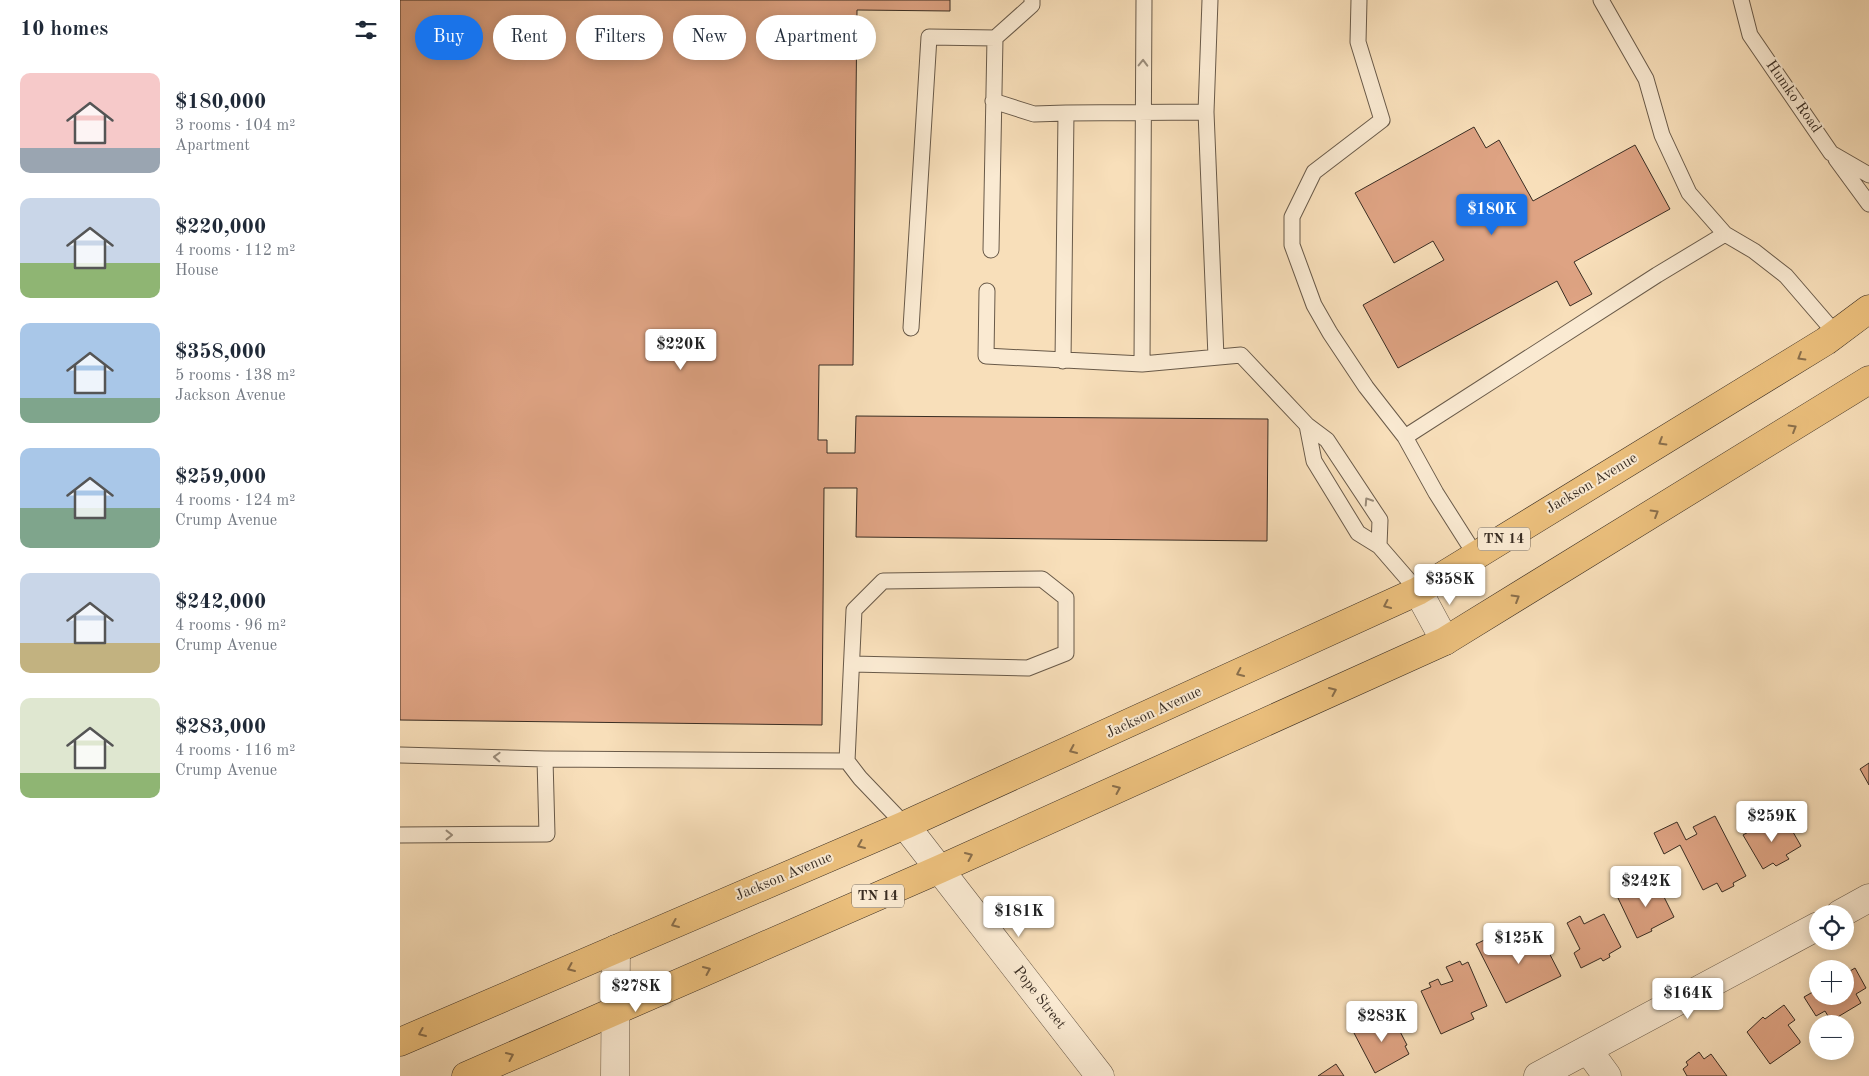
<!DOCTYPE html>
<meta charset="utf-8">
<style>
:root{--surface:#fff;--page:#f2f2f3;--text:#1f2937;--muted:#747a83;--accent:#1a73e8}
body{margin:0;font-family:"Old Standard TT",serif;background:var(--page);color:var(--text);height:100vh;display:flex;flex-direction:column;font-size:19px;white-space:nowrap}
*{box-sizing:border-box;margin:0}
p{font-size:16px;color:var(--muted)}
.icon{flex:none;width:28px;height:28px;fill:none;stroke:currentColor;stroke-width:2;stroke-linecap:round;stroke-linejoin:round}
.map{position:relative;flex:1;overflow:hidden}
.panel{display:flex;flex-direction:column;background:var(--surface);width:400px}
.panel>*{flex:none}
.guide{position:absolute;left:15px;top:15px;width:475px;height:45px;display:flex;gap:10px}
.tools{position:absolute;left:1409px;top:905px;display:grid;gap:10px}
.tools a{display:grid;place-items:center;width:45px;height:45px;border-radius:50%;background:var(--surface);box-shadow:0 2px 12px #0003;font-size:25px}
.price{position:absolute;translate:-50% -42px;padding:0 11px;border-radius:5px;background:#fff;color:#222;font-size:16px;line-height:32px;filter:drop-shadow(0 1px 2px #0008)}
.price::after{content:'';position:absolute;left:50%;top:30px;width:15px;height:11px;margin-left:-8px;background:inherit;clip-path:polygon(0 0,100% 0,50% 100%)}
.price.current{background:var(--accent);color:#fff}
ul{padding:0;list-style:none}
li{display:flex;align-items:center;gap:15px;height:125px;padding:0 20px}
li span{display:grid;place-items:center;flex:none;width:140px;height:100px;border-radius:10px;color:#555}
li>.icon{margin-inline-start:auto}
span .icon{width:60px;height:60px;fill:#fffc;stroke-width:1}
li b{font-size:21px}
h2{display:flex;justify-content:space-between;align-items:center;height:60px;padding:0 20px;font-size:21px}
.pill{padding:0 18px;border-radius:22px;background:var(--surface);box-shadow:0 2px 12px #0003;font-size:18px;line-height:45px}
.pill.current{background:var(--accent);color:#fff}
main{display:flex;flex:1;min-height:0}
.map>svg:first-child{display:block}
</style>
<main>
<section class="panel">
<h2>10 homes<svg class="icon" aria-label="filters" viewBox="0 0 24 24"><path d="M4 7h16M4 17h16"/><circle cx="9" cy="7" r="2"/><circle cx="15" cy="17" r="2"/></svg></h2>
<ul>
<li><span style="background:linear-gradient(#f6c9c9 75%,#9aa5b1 0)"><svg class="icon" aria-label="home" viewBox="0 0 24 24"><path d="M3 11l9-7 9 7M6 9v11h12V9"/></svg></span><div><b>$180,000</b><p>3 rooms · 104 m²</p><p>Apartment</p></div></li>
<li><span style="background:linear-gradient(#c9d6e8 65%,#8fb573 0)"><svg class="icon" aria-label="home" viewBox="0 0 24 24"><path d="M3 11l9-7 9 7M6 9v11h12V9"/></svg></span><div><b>$220,000</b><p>4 rooms · 112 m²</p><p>House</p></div></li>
<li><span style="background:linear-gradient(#a9c7e8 75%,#7fa58c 0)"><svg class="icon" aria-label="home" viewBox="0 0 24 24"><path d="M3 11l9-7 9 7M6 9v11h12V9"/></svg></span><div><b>$358,000</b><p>5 rooms · 138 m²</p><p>Jackson Avenue</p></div></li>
<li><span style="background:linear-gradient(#a9c7e8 60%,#7fa58c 0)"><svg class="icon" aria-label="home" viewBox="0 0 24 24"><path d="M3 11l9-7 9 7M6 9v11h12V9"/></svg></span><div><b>$259,000</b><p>4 rooms · 124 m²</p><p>Crump Avenue</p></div></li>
<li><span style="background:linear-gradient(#c9d6e8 70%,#c2b280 0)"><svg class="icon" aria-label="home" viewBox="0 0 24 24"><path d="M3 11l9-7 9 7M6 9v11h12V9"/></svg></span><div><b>$242,000</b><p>4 rooms · 96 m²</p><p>Crump Avenue</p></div></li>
<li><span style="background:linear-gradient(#dfe7d0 75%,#8fb573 0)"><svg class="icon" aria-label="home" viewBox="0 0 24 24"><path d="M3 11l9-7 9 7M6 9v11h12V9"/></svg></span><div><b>$283,000</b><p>4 rooms · 116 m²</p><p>Crump Avenue</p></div></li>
</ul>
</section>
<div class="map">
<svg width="1469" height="1076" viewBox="0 0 1469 1076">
<rect width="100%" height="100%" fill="#f8dfba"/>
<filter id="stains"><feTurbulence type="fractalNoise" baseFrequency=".004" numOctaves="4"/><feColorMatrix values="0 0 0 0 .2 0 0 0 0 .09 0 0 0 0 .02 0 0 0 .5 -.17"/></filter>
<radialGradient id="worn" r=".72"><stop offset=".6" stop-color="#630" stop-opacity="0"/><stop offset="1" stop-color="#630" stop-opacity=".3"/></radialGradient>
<path fill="#dea383" stroke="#392d23" d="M0 0H550V11L457 10 453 365H419L418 440H427V453H455L456 416 868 419 867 541 456 537 457 488H424L422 725 0 720Z
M1074 127 1086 148 1099 140 1133 201 1235 145 1270 209 1174 262 1192 294 1170 306 1157 281 998 368 963 305 1044 260 1033 241 994 263 955 193Z
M1469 763V785L1460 769Z
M1315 816 1346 876 1333 883 1334 886 1322 892 1317 883 1303 890 1280 845 1264 854 1254 833 1277 822 1286 840 1297 834 1293 827Z
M1385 818 1401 846 1386 855 1389 859 1376 866 1373 863 1363 869 1343 835 1361 825 1363 830 1379 819 1380 821Z
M1255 879 1274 917 1251 929 1252 931 1237 938 1218 898Z
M1204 914 1221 947 1209 954 1210 957 1203 961 1201 958 1181 968 1174 953 1180 949 1167 923 1180 916 1184 924Z
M1140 932 1144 940 1143 941 1161 976 1106 1003 1076 944 1097 934 1104 949Z
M1060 961 1062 965 1068 962 1087 1006 1071 1013 1074 1019 1041 1034 1021 991 1031 987 1029 983 1038 979 1041 985 1053 981 1046 967Z
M1455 968 1466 988 1456 994 1461 1003 1431 1021 1425 1011 1416 1016 1404 997 1418 989V996H1445V974Z
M1384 1005 1395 1020 1388 1025 1400 1041V1043L1370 1064 1347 1032 1363 1017 1365 1019Z
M991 1014 1007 1045 1005 1046 1009 1054 975 1073 954 1033Z
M1299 1052 1304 1059 1311 1054 1327 1076H1287L1283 1069 1288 1065 1286 1062Z
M936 1064 944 1076H918Z"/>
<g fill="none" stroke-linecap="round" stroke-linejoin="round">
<defs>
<path id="service" d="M810 0 806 112 816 357
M959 0 958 42 982 120 914 172 892 217V245L914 305 930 333 966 387 1005 437
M1201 0 1246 79 1262 135 1289 193 1325 234
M1341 0 1350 35 1431 153 1469 175
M593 101 634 114 666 113
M1436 159 1469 204
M591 250 595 38
M587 291 586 356 742 364 841 355 907 425 927 440 980 520 979 546
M511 328 529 37 595 38 632 5V0
M663 361 666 113 806 112
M742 364 744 0
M907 425 914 461 958 533 979 546 1018 591
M1076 556 1036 493 1005 437 1257 275 1325 234 1354 251 1386 276 1436 334
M452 664 628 668 666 653V598L642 579 483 581 454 610 447 761 460 778 505 825
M0 755 145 759 447 761
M0 835 147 834 145 759"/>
<path id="minor" d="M1018 591 1045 641
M1440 914 1469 898
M1188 1050 1207 1076
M215 1076 216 949
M1138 1076 1418 926"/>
<path id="tertiary" d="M505 825 700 1076"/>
<path id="primary" d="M0 1042 505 825 1018 591 1426 341 1469 309
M66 1076 540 869 1045 641 1469 380"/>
</defs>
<use href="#service" stroke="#695a49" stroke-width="17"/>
<use href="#minor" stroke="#695a49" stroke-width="29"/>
<use href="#tertiary" stroke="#695a49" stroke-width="29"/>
<use href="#primary" stroke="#392d23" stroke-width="29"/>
<use href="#service" stroke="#faead2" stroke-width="15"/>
<use href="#minor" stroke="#faead2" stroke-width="28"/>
<use href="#tertiary" stroke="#faead2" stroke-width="28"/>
<use href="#primary" stroke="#ecc07d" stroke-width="28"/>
</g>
<defs><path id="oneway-chevron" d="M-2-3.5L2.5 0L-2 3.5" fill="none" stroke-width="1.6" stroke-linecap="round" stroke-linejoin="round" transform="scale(1.25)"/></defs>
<g stroke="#9a8c7a">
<use href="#oneway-chevron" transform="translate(743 63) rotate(-89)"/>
<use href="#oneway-chevron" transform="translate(968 501) rotate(-123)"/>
<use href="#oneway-chevron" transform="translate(97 757) rotate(-178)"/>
<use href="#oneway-chevron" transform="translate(49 835)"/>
</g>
<g stroke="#8a6f4c">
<use href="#oneway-chevron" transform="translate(1401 357) rotate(149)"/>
<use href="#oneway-chevron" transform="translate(1393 428) rotate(-31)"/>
<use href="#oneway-chevron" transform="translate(1262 442) rotate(149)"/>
<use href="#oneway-chevron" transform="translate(1255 513) rotate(-31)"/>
<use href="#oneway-chevron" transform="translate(1116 598) rotate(-31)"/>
<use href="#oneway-chevron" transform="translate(987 605) rotate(155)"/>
<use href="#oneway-chevron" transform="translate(840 673) rotate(155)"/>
<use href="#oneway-chevron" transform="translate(933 691) rotate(-24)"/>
<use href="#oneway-chevron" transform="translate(673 750) rotate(156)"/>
<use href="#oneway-chevron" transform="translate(717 789) rotate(-24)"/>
<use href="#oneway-chevron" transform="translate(461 845) rotate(157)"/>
<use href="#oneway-chevron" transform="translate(569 856) rotate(-24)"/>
<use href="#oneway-chevron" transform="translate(275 924) rotate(157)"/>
<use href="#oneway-chevron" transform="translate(171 968) rotate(157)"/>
<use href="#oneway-chevron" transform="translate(307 970) rotate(-24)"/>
<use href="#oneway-chevron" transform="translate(22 1033) rotate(157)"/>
<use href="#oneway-chevron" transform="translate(110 1056) rotate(-24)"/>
</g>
<g text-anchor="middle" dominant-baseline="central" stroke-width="4" stroke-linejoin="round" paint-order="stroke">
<g fill="#faead2" stroke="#736658" stroke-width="1">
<rect x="1078" y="527.5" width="52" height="23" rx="4"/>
<rect x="452" y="884.5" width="52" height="23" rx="4"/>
</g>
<g font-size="14" font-weight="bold" fill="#392d23">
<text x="1104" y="539">TN 14</text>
<text x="478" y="896">TN 14</text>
</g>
<g font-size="15" fill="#392d23" stroke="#faead2">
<text transform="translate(1393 97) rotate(55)">Humko Road</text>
<text transform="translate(1192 484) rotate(-31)">Jackson Avenue</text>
<text transform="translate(754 713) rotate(-25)">Jackson Avenue</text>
<text transform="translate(384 877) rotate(-23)">Jackson Avenue</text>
<text transform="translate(639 998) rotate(52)">Pope Street</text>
</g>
</g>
<rect width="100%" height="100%" filter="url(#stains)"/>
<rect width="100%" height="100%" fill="url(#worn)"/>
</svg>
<div class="tools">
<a><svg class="icon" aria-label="locate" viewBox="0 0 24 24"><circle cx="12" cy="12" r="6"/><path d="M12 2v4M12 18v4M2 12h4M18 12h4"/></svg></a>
<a>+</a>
<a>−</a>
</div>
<b class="price current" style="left:1092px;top:236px">$180K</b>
<b class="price" style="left:281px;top:371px">$220K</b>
<b class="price" style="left:1050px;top:606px">$358K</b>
<b class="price" style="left:1372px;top:843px">$259K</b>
<b class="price" style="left:1246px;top:908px">$242K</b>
<b class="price" style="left:619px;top:938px">$181K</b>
<b class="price" style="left:1119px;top:965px">$125K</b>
<b class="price" style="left:236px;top:1013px">$278K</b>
<b class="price" style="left:1288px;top:1020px">$164K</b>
<b class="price" style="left:982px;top:1043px">$283K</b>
<div class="guide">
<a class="pill current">Buy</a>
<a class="pill">Rent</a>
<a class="pill">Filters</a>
<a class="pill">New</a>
<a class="pill">Apartment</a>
</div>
</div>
</main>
